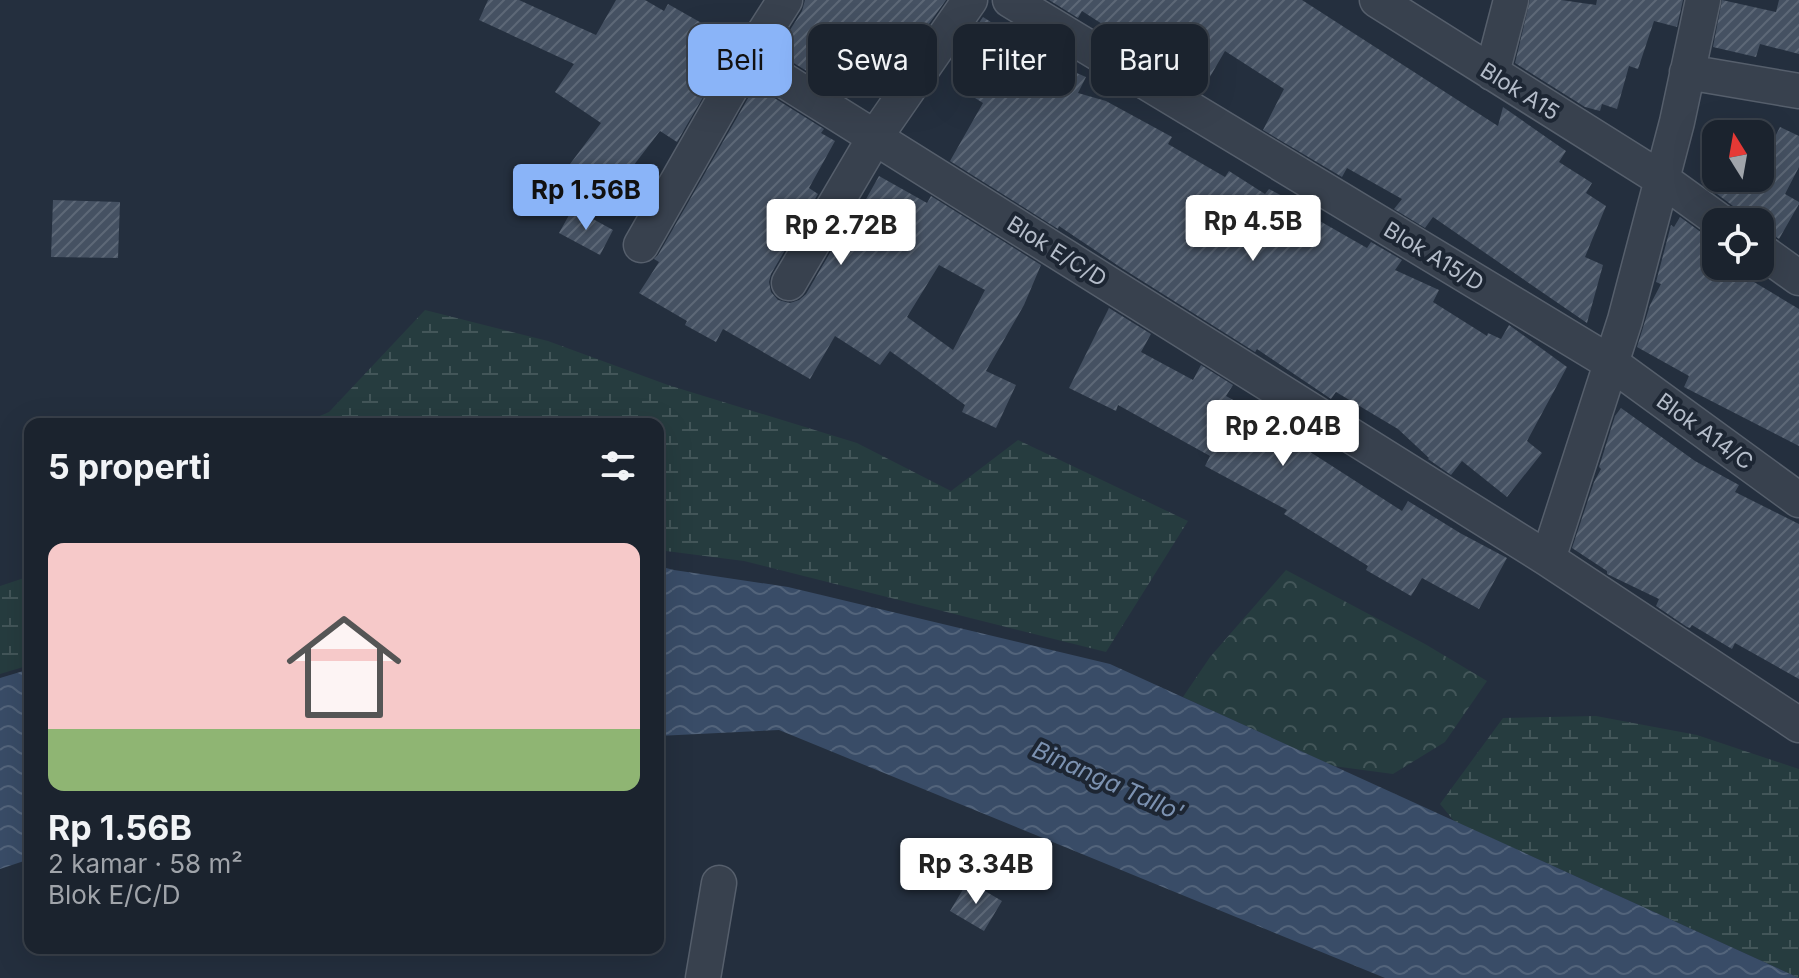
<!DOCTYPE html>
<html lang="id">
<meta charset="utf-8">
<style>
:root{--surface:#1b232e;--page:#282f3a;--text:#f1f3f6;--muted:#a0a4aa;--line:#39404a;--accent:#8ab4f8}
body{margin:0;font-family:Inter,sans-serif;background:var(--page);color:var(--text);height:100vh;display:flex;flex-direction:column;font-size:30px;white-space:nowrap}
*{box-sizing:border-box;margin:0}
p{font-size:26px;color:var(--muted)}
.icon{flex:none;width:44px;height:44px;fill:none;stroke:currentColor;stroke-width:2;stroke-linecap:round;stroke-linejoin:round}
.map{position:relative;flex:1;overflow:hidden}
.drawer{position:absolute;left:24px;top:418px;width:640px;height:536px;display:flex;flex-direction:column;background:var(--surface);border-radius:16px;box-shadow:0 8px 32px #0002,0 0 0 2px var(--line)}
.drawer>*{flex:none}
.guide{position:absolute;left:688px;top:24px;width:760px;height:72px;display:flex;gap:16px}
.needle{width:52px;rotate:349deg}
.fabs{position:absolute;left:1702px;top:120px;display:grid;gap:16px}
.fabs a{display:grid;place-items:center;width:72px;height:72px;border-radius:16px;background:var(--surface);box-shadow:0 8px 32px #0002,0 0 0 2px var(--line);font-size:40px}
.price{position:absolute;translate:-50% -68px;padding:0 18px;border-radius:8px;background:#fff;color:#222;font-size:26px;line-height:52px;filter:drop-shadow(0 2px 4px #0008)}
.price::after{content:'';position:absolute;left:50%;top:48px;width:24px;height:18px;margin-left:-12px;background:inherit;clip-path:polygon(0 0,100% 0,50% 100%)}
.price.on{background:var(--accent);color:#111}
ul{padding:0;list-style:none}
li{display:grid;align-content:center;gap:16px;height:424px;padding:0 24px}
li span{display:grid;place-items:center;height:248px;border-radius:16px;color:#555}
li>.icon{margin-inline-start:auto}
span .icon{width:144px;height:144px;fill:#fffc;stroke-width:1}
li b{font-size:34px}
h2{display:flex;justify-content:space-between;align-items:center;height:96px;padding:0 24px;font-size:34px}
.chip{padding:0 28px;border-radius:16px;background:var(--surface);box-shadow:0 8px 32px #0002,0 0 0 2px var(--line);font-size:28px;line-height:72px}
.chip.on{background:var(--accent);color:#111}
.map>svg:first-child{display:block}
</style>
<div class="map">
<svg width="1799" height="978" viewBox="0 0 1799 978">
<defs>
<pattern id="forest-crowns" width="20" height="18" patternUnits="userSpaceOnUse" patternTransform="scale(2)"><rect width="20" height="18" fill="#263c3f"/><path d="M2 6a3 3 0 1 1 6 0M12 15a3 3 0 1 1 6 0" fill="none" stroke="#435659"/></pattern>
<pattern id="wetland-marsh" width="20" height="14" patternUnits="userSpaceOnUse" patternTransform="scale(2)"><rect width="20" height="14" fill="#263c3f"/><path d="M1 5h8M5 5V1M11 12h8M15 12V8" fill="none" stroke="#435659"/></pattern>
<pattern id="water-waves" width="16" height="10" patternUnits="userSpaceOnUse" patternTransform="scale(2)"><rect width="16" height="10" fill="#394c67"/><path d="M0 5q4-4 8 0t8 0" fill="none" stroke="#53647b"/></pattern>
<pattern id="building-hatch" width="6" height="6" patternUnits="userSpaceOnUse" patternTransform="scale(2)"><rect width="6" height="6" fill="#455162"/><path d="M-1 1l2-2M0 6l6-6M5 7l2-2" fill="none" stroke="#5d6877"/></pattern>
</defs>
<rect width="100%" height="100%" fill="#242f3e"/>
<path fill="url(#forest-crowns)" d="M1286 570 1425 644 1487 681 1445 742 1393 774 1333 766 1183 697 1210 657Z"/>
<path fill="url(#wetland-marsh)" d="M425 310 548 341 668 385 857 443 951 491 1018 440 1188 521 1106 652 744 561 658 550V424H301L329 412Z
M30 576V665L0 674V586Z
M1596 716 1697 735 1799 769V978L1454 821 1440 804 1503 718Z"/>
<path fill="url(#water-waves)" d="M658 566 674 570 788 587 1110 664 1799 978H1385L779 730 658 736Z
M30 669V859L0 869V678Z"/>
<path fill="url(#building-hatch)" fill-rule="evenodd" d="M488 0H519L596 35 616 0H645L664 11 668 4 735 42 677 142 660 131 597 213 555 190 567 168 601 123 555 92 574 64 479 20Z
M805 0H946L921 35 885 76 876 68 850 98 776 52 802 11Z
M1049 0H1302L1498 126 1503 107 1566 151 1559 162 1592 183 1586 193 1606 206 1585 257 1603 265 1587 323 1433 217 1425 228 1394 209 1402 199 1347 168 1342 177 1263 130 1284 89 1225 51 1204 87 1153 57 1152 59H1147L1123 45 1127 40 1082 11 1078 18Z
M1530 0H1561L1596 5 1597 0H1683L1677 27 1654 21 1638 69 1629 66 1617 109 1602 104 1600 111 1585 107 1515 63Z
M1722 0 1776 12 1779 0H1799V54L1760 44 1756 57 1713 47Z
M983 17 1005 31 1009 23 1057 52 1051 62 1086 77 1078 93 1106 101 1172 137 1168 144 1225 177 1229 171 1265 194 1269 189 1320 216 1318 220 1367 248 1371 242 1402 260 1395 270 1439 290 1433 302 1487 336 1488 333 1501 339 1509 325 1567 367 1527 441 1542 453 1507 497 1462 461 1451 475 1428 459 1429 458 1398 429 1336 392 1331 399 1257 349 1255 352 1120 267 1059 226 1058 229 950 161 983 103 967 93 979 73 955 57Z
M755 86 824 129 821 133 835 141 809 188 818 194 771 274 769 282 771 292 778 300 790 303 799 300 806 294 852 215 856 217 879 176 927 203 931 196 1041 265 1024 305 986 371 1016 385 996 428 962 412 965 405 890 351 880 365 835 336 810 379 723 329 716 342 685 325 687 321 639 293 659 262 654 259 658 255ZM939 265 985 290 953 350 907 317Z
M1780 127 1799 136V167L1785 194 1799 202V204L1779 239 1771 233 1760 230V222H1741L1739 213 1733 206 1701 182 1715 159 1716 178H1746L1752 181 1754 178H1760V166Z
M53 200 120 202 118 258 51 257Z
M573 208 613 230 600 255 559 233Z
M1680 217 1709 238 1716 241V266H1748L1759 274 1754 282 1799 309V446L1684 387 1689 376 1637 347 1650 305 1661 284 1656 282 1671 225 1674 227Z
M1109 308 1151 334 1141 352 1193 380 1201 365 1233 385 1226 396 1276 423 1273 428 1306 445 1304 448 1402 511 1408 501 1460 533 1507 558 1479 609 1422 578 1411 596 1366 570 1368 566 1284 514 1287 510 1205 466 1210 456 1118 405 1116 411 1069 388Z
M1621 408 1695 461 1739 485 1735 492 1799 524V679L1735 643 1732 649 1692 625 1690 628 1687 627 1656 606 1659 599 1607 574V571L1572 548 1594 482 1601 469 1599 467 1615 416Z
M968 881 1002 901 984 931 950 911Z"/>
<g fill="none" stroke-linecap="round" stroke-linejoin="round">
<defs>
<path id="minor" d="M1010 0 1611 363 1799 500
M1377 0 1663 180 1721 222
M1703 0 1677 122 1625 320 1548 559 1799 725
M748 58 1548 559
M1687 72 1799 91
M1492 73 1511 0
M641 245 748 58 785 0
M1760 250 1799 278
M789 283 875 137 970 0
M703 978 719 883"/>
</defs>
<use href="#minor" stroke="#565f6c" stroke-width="37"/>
<use href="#minor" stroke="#38414e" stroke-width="34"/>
</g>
<g text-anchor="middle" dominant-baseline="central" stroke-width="8" stroke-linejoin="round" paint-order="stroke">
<g font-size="22" fill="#b4bcc9" stroke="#1d2633">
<text transform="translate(1520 91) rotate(32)">Blok A15</text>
<text transform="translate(1057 251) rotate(32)">Blok E/C/D</text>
<text transform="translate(1434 256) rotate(31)">Blok A15/D</text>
<text transform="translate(1705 431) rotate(36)">Blok A14/C</text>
</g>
<g font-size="24" font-style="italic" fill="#7c92b1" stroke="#1d2633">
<text transform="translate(1108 781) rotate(24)">Binanga Tallo'</text>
</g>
</g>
</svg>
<div class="fabs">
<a><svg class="needle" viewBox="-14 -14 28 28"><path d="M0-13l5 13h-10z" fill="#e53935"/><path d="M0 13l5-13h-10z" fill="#a0a4aa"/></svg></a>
<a><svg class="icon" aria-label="locate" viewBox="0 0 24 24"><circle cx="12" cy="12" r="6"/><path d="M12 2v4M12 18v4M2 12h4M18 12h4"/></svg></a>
</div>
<b class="price on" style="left:586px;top:232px">Rp 1.56B</b>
<b class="price" style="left:1253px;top:263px">Rp 4.5B</b>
<b class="price" style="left:841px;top:267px">Rp 2.72B</b>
<b class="price" style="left:1283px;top:468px">Rp 2.04B</b>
<b class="price" style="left:976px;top:906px">Rp 3.34B</b>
<div class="guide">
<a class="chip on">Beli</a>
<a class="chip">Sewa</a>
<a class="chip">Filter</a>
<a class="chip">Baru</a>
</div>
<section class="drawer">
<h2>5 properti<svg class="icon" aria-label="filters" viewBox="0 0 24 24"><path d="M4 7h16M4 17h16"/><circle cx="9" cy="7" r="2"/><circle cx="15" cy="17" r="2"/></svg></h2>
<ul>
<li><span style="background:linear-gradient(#f6c9c9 75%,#8fb573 0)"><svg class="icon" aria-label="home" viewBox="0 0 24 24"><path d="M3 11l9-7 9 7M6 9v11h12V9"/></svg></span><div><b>Rp 1.56B</b><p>2 kamar · 58 m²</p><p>Blok E/C/D</p></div></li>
</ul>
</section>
</div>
